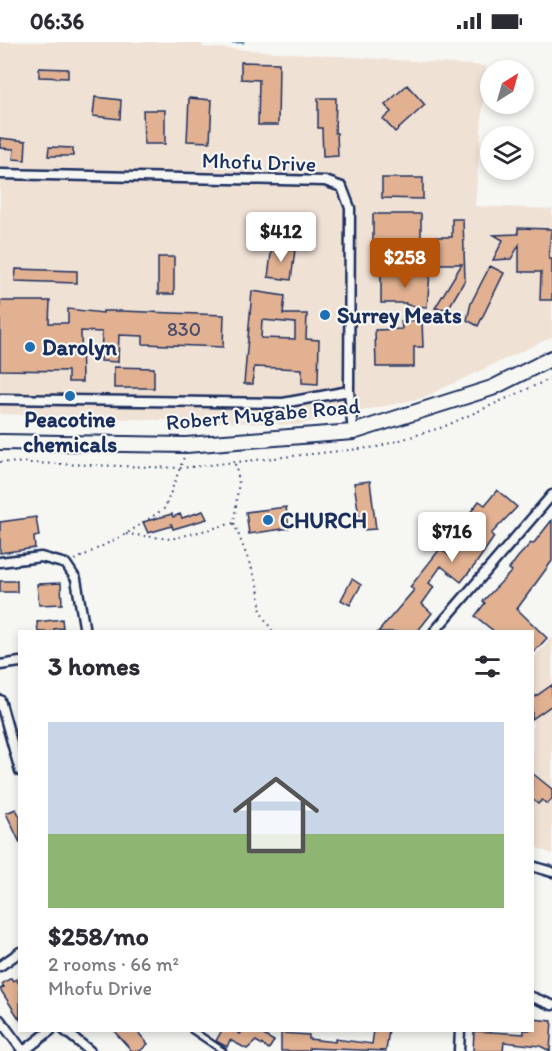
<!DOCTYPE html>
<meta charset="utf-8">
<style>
:root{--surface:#fff;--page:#f7f7f7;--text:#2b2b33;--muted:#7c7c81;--accent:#b45309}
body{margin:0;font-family:Itim,sans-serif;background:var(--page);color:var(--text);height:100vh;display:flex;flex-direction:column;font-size:22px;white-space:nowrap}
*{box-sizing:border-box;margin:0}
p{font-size:20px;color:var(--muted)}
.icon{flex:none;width:33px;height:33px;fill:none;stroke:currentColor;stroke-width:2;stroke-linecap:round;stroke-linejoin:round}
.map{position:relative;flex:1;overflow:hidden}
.drawer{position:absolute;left:18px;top:588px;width:516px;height:402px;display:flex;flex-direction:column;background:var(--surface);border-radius:0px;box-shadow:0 3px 9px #0003}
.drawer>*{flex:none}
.needle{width:39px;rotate:37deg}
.buttons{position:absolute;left:480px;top:18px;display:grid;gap:12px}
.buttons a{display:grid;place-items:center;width:54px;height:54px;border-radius:50%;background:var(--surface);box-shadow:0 3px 9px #0003;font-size:30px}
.price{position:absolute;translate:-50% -51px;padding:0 14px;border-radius:6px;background:#fff;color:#222;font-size:20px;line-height:39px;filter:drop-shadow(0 2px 3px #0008)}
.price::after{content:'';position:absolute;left:50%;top:36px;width:18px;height:14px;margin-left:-9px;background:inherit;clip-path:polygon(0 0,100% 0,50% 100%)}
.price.on{background:var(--accent);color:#fff}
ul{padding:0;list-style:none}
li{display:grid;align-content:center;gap:12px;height:318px;padding:0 30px}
li span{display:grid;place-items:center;height:186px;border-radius:0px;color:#555}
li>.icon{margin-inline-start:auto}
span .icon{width:108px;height:108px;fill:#fffc;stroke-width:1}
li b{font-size:26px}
h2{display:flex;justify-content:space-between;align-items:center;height:72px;padding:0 30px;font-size:26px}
.status{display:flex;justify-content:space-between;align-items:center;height:42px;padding:0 30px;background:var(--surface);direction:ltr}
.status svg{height:16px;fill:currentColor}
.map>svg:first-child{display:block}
</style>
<div class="status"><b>06:36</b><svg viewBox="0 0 49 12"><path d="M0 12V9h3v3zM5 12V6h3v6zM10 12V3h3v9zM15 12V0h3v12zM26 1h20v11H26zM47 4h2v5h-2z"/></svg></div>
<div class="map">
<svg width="552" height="1009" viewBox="0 0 552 1009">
<rect width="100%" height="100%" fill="#f6f6f2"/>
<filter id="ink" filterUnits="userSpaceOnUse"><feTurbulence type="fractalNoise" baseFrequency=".0167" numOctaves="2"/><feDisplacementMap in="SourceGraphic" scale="12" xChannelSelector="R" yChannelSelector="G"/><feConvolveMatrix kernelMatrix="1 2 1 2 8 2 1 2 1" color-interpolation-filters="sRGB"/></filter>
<g filter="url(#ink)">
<path fill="#f0e1d5" d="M0 0H203L202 5 486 24 475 164 552 167V295L422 356 297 383 0 372Z
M552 595V812L533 804V617Z"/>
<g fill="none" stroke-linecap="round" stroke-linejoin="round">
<path stroke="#5689ab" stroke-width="3" d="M233 0H243"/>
</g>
<path fill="#e1b192" stroke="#1b2f5e" stroke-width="1.5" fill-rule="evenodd" d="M241 20 279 21 278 83H258L259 38 241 37Z
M39 26 68 27V36L39 35Z
M407 43 425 63 395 90 383 77 391 70 385 63Z
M95 55 121 58 120 77 93 74Z
M189 56 212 58 210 100 187 99Z
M318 56H336L335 91H337L338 114 323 115 322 86H318Z
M143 68H165V102H144Z
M0 96 26 99 25 118 13 117 14 107 0 106Z
M49 105 73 106V114H48Z
M382 136H423V157L382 156Z
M373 172H421V200H373Z
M452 177H463L465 238 448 267 435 266 462 222H435V195H452Z
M518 186 551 187 549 217H552V258H540L541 230H519V203L511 217 493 218 503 198 494 193 518 192Z
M272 204 295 208 291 238 268 235Z
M158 215H174V252H158Z
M490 224 504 231 478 284 467 278 471 261Z
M16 227 77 229V241L15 239Z
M381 230 430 232 427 265 406 263V261H381Z
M252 249 285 254 283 272H307L306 297 319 298 318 342 302 341V327L254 325 253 342H244ZM262 278 295 281V297L261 296Z
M0 259H50L49 281H68V267L103 271V269H121L224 273 223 305 143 302V294L119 293 118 320 101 319 102 290 81 289 82 340H68V329L0 328Z
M422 278 423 305H414V325H376L375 288 402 287 401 279Z
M114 325 154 326V346H114Z
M370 439 376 487 361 488 354 441Z
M497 448 517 465 491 492 494 495 475 523 461 540 441 524 429 541 434 545 422 562 432 571 417 590H378L414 548 410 545 440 507 451 515 469 493 465 489 476 475 470 471 479 459 485 463Z
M286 465 289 486 249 492 246 470Z
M203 469 207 477 173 487 171 481 172 484 148 491 143 480 172 472 173 475 180 472 182 476Z
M36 475 39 494 34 495 35 506 0 511V480Z
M552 478V519L517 567 547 596 532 612V590H495L475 574 485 561 483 559 512 529 509 527 518 515 531 501 533 502Z
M352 537 361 543 350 563 341 558Z
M0 539H17V550H0Z
M61 541 62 562 39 563 37 542Z
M62 577 63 586 54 587V590H38L37 580Z
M552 643V663L532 677V657Z
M532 731 552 747V757L547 762 542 758 538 762 532 757Z
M16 767 20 775V801L6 771Z
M11 936 13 939 16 937 20 943V978L0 947 4 945 2 942Z
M532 977 552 979 550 1009 540 1004 504 1000 503 1009H473L474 989 524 992V988H532Z
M113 988H136L148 1002 140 1009H132Z
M222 988H233L240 992 244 988H255L274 999 269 1007 256 999 247 1007 230 998 227 1005 216 999Z
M374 988H389L386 1009 309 1006V1009H281V991L309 993V997L335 1000V997L372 1002Z"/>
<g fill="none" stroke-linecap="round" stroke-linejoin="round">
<defs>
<path id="lane" d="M192 988 223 1009"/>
<path id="street" d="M0 132 325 139 342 145 350 166 349 349 353 390
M0 357 283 361 349 349
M0 520 41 515 66 522 76 537 85 590
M434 590 552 453
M0 623 20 620
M0 658 20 729
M532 824 552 830
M0 924 20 910
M532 955 552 963
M0 978 23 1009
M64 988 90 1009
M24 1009 51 988
M459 1009 460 988"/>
<path id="primary" d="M0 400 186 403 353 390 492 346 552 316"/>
</defs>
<use href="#lane" stroke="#1b2f5e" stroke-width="9"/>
<use href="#street" stroke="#1b2f5e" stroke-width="13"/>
<use href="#primary" stroke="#1b2f5e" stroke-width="18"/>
<path stroke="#1b2f5e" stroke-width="2" stroke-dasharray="1.5 4.5" stroke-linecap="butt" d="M0 420 181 426 377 405 443 385 552 336
M235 422 239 438 234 481 258 543 261 571 273 590
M126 492 171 497 234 481
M75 518 126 492 165 466 184 415"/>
<use href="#lane" stroke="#f6f6f2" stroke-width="4.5"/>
<use href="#street" stroke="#f6f6f2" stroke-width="8"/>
<use href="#primary" stroke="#f6f6f2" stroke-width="14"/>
</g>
</g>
<g fill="#1f6fb2" stroke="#f6f6f2" stroke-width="2">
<circle cx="325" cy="273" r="6"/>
<circle cx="30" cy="305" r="6"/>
<circle cx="70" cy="354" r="6"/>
<circle cx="268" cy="478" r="6"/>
</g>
<g text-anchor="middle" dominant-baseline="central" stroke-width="4.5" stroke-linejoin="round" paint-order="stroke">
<g font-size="20" fill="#4c506b">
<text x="184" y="287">830</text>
</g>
<g font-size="22" fill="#1b2f5e" stroke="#f6f6f2">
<text transform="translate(259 120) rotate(2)">Mhofu Drive</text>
<text transform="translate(263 372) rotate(-5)">Robert Mugabe Road</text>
</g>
<g font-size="22" font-weight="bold" fill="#1b2f5e" stroke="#f6f6f2" text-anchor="start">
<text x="337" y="273">Surrey Meats</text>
<text x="42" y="305">Darolyn</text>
<text x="70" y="377" text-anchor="middle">Peacotine<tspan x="70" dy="25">chemicals</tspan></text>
<text x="280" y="478">CHURCH</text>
</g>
</g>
</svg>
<div class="buttons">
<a><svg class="needle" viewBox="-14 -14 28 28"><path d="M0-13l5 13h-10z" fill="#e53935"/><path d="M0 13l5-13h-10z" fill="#7c7c81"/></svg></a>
<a><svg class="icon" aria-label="layers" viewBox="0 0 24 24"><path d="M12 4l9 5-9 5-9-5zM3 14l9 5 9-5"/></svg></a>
</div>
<b class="price" style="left:281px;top:221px">$412</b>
<b class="price on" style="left:405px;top:247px">$258</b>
<b class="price" style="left:452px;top:521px">$716</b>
<section class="drawer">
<h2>3 homes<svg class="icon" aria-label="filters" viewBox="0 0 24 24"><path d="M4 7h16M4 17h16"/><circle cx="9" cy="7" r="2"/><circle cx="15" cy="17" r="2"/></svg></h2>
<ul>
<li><span style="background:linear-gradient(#c9d6e8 60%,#8fb573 0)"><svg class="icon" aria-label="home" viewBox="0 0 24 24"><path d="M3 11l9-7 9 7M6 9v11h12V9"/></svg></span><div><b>$258/mo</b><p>2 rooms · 66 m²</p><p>Mhofu Drive</p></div></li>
</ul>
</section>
</div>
